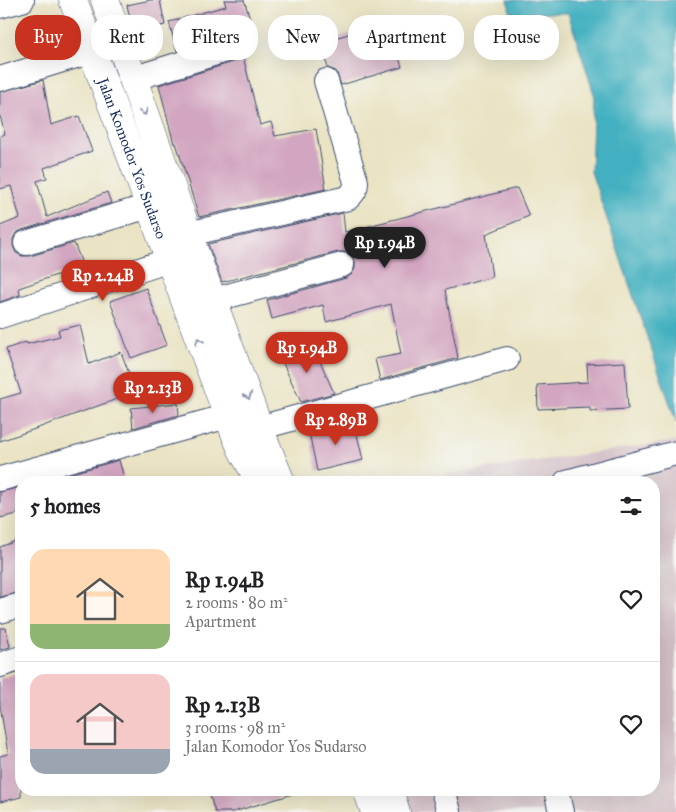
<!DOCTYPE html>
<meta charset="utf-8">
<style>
:root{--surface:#fff;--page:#f6f6f6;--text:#202124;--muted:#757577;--line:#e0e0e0;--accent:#c8321e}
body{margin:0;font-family:"IM FELL Great Primer",serif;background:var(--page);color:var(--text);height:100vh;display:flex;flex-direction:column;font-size:19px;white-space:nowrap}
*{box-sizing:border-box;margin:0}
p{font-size:16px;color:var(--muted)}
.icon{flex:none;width:28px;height:28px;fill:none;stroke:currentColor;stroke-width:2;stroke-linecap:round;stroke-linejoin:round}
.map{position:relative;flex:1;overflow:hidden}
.side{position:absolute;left:15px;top:476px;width:645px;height:320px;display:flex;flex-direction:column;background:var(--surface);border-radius:20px;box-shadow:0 5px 20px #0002}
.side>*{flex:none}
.hud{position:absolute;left:15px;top:15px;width:646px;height:45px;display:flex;gap:10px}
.price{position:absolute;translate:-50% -42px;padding:0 11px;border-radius:18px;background:var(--accent);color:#fff;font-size:16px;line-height:32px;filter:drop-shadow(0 1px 2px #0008)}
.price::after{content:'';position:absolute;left:50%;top:30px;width:15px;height:11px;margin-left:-8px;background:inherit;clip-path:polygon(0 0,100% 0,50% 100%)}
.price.selected{background:#222;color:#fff}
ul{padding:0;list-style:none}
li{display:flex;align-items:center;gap:15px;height:125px;padding:0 15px}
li+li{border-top:1px solid var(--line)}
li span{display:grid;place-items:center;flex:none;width:140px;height:100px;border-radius:15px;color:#555}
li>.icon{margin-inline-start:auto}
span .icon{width:60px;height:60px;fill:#fffc;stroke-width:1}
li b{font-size:21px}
h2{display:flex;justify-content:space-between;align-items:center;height:60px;padding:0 15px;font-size:21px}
.tag{padding:0 18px;border-radius:20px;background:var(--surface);box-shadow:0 5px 20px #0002;font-size:18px;line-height:45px}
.tag.selected{background:var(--accent);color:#fff}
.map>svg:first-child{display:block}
</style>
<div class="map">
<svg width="676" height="812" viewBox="0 0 676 812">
<rect width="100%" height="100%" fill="#f6f6f2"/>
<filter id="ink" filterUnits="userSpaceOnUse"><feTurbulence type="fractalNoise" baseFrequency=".02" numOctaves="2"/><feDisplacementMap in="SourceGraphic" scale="10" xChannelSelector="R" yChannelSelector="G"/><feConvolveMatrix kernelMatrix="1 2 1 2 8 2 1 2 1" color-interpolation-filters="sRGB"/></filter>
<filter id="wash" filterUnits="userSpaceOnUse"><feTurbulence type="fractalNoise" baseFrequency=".0096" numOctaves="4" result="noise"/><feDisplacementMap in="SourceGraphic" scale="20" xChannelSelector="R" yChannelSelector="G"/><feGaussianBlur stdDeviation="1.12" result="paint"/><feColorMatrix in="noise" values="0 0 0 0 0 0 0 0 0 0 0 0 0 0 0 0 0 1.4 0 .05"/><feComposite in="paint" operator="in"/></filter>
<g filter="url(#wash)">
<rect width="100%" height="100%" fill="#eae4c4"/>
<path fill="#d2bec5" d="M676 441V812H397L390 790H654V482H392Z"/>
<path fill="#43b0c0" stroke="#2f708f" d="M508 0H676V422L591 172 594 94 568 13H510Z"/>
<g id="blocks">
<path fill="#d2a5c0" d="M151 0H160L165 25 133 32 127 5Z
M224 0H244L255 34 242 38 236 35H228L177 51 169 22 226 6Z
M388 23 402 67 341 85 336 71 328 68 320 42Z
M243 56 260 125 271 122 275 136 316 129 326 189 199 217 176 143 174 144 159 85 236 61Z
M43 80 51 125 79 116 92 151 44 168 47 178 37 181 47 217 107 192 111 203 22 230 16 233 13 239V246L16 253 22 256H30L74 243 83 266 19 288 20 295 0 302V226L20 218 11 186 0 189V136L5 134 0 116V92Z
M517 188 529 216 486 234 492 277 445 290 458 358 380 380 375 359 401 354 391 304 326 322 323 305 272 319 267 300 346 278 352 274 355 268V261L351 255 345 252H338L222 282 208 244 343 213 345 232Z
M146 288 167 345 131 358 110 301Z
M80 325 89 364 121 352 136 392 35 429 0 441V399L21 393 6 349 26 342 27 344 60 336 58 330Z
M312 343 334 393 301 402 280 357Z
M625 362 628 409 590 411V407L538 409 537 385 588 382 587 364Z
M178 403 179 415 133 428 131 408Z
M354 422 363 460 317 471 309 432Z
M119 460 125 482H54V478Z
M21 487V513L0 518V492Z
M21 539V592L0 597V547Z
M0 628H6L10 647 0 650Z
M21 672V797L0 802V756L8 754 0 705V678Z
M208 790H292L293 794 233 812H215Z"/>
</g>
</g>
<g filter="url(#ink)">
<use href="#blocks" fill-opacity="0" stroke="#3a4a6d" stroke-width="1"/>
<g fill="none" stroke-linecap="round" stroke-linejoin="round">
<defs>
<path id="minor" d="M0 6 22 0
M0 79 92 51
M132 79 232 48
M188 234 348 198C353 193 356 190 356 182L326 81
M26 243 149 206
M213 300 342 265
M0 316 188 254
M259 428 507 359
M0 479 228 416
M566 482 676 453
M0 611 21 605
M0 665 21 658
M443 790 449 812
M556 790 561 812"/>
<g id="highway">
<path id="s1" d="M73 0 228 416 242 450 260 482"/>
<path d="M105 0 188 234 259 428 281 482"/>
<path d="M367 790 375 812"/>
<path d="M389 790 396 812"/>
</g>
</defs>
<use href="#minor" stroke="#3a4a6d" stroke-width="26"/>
<use href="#highway" stroke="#3a4a6d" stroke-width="29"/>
<use href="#minor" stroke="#fff" stroke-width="24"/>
<use href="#highway" stroke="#fff" stroke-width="28"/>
</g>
<defs><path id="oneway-chevron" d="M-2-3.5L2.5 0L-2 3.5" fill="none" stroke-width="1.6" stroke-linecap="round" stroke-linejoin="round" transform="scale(1.25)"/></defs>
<g stroke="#8d97ae">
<use href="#oneway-chevron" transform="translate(144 112) rotate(70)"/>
<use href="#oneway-chevron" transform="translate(199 341) rotate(-111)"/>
<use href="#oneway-chevron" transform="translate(248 396) rotate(70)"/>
</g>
</g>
<g text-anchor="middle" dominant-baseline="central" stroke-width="5" stroke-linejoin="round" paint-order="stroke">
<g font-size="15" fill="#1b2f5e" stroke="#f6f6f2">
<text stroke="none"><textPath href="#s1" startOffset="169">Jalan Komodor Yos Sudarso</textPath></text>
</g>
</g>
</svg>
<b class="price selected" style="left:385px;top:269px">Rp 1.94B</b>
<b class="price" style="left:103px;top:302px">Rp 2.24B</b>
<b class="price" style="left:307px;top:374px">Rp 1.94B</b>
<b class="price" style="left:153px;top:414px">Rp 2.13B</b>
<b class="price" style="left:336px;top:446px">Rp 2.89B</b>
<div class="hud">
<a class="tag selected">Buy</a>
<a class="tag">Rent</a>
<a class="tag">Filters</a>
<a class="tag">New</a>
<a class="tag">Apartment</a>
<a class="tag">House</a>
</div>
<section class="side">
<h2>5 homes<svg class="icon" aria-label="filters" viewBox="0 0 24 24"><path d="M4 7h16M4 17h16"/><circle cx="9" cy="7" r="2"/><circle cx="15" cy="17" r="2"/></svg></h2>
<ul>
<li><span style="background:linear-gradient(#ffd9b3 75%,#8fb573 0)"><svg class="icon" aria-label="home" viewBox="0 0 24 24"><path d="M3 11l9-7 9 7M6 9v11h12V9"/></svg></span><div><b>Rp 1.94B</b><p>2 rooms · 80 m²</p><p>Apartment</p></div><svg class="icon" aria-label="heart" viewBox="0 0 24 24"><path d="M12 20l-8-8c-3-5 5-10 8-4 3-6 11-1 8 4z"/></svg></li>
<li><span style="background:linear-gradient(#f6c9c9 75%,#9aa5b1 0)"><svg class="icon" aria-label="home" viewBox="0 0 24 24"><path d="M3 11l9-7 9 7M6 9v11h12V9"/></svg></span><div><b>Rp 2.13B</b><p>3 rooms · 98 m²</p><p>Jalan Komodor Yos Sudarso</p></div><svg class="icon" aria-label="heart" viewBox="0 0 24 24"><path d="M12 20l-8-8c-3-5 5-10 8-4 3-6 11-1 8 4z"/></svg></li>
</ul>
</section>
</div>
